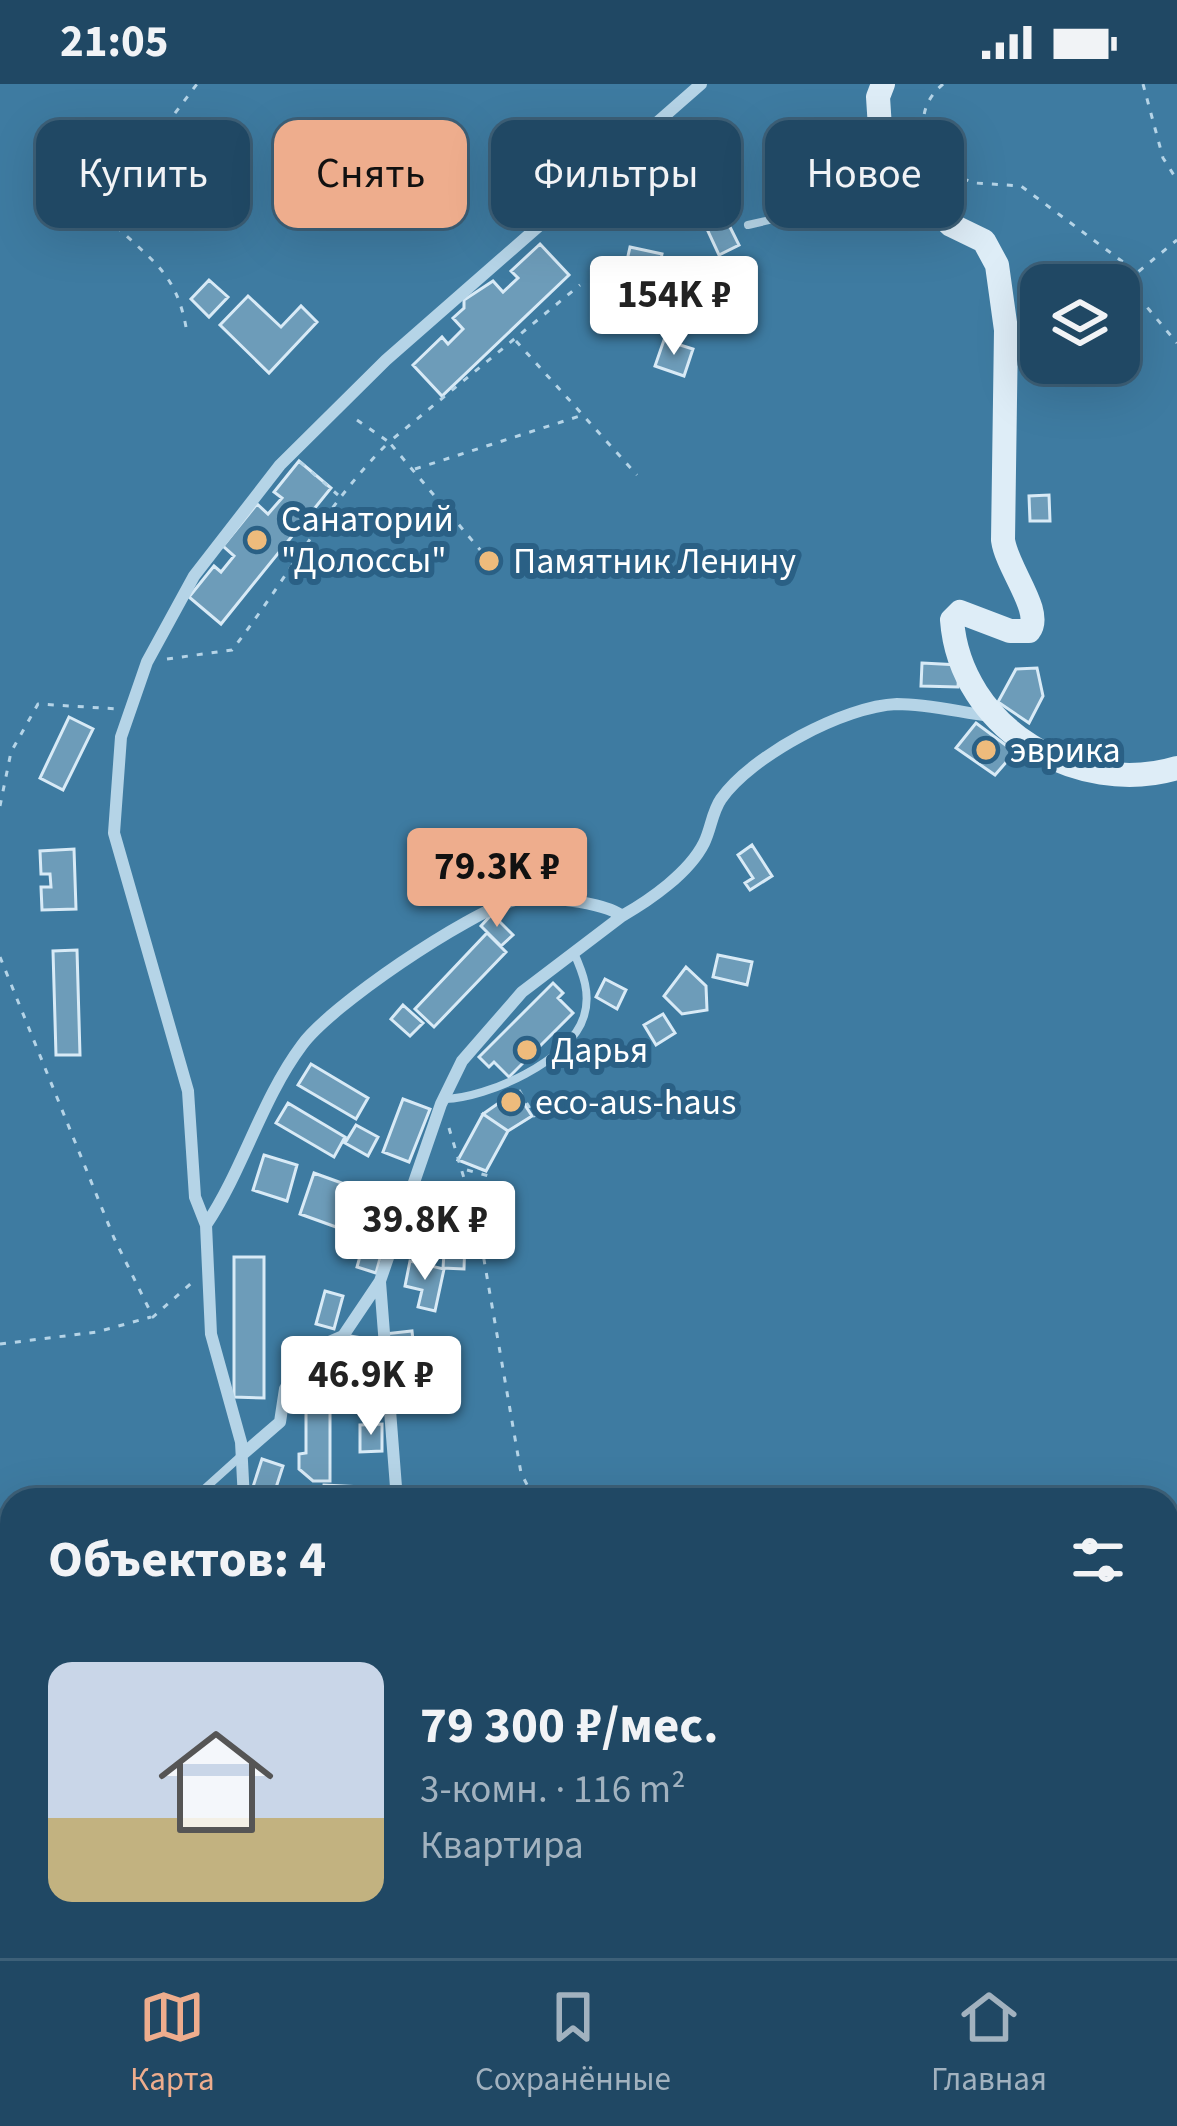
<!DOCTYPE html>
<html lang="ru">
<meta charset="utf-8">
<style>
:root{--surface:#204864;--page:#2d526d;--text:#f1f3f6;--muted:#a2b2bf;--line:#3d6078;--accent:#eead8d}
body{margin:0;font-family:"Source Sans 3",sans-serif;background:var(--page);color:var(--text);height:100vh;display:flex;flex-direction:column;font-size:45px;white-space:nowrap}
*{box-sizing:border-box;margin:0}
p{font-size:39px;color:var(--muted)}
.icon{flex:none;width:66px;height:66px;fill:none;stroke:currentColor;stroke-width:2;stroke-linecap:round;stroke-linejoin:round}
.map{position:relative;flex:1;overflow:hidden}
.details{position:absolute;left:0px;top:1404px;width:1179px;height:471px;display:flex;flex-direction:column;background:var(--surface);border-radius:36px 36px 0 0;box-shadow:0 12px 48px #0002,0 0 0 3px var(--line)}
.details>*{flex:none}
.guide{position:absolute;left:36px;top:36px;width:1107px;height:108px;display:flex;gap:24px}
.buttons{position:absolute;left:1020px;top:180px;display:grid;gap:24px}
.buttons a{display:grid;place-items:center;width:120px;height:120px;border-radius:24px;background:var(--surface);box-shadow:0 12px 48px #0002,0 0 0 3px var(--line);font-size:60px}
.price{position:absolute;translate:-50% -102px;padding:0 27px;border-radius:12px;background:#fff;color:#222;font-size:39px;line-height:78px;filter:drop-shadow(0 3px 6px #0008)}
.price::after{content:'';position:absolute;left:50%;top:72px;width:36px;height:27px;margin-left:-18px;background:inherit;clip-path:polygon(0 0,100% 0,50% 100%)}
.price.selected{background:var(--accent);color:#111}
ul{padding:0;list-style:none}
li{display:flex;align-items:center;gap:36px;height:300px;padding:0 48px}
li span{display:grid;place-items:center;flex:none;width:336px;height:240px;border-radius:24px;color:#555}
li>.icon{margin-inline-start:auto}
span .icon{width:144px;height:144px;fill:#fffc;stroke-width:1}
li b{font-size:51px}
h2{display:flex;justify-content:space-between;align-items:center;height:144px;padding:0 48px;font-size:51px}
.pill{padding:0 42px;border-radius:24px;background:var(--surface);box-shadow:0 12px 48px #0002,0 0 0 3px var(--line);font-size:42px;line-height:108px}
.pill.selected{background:var(--accent);color:#111}
.status{display:flex;justify-content:space-between;align-items:center;height:84px;padding:0 60px;background:var(--surface);direction:ltr}
.status svg{height:33px;fill:currentColor}
.dock{display:flex;justify-content:space-around;align-items:center;height:168px;border-top:3px solid var(--line);background:var(--surface);font-size:33px;color:var(--muted)}
.dock a{display:grid;justify-items:center;gap:6px}
.dock .selected{color:var(--accent)}
.map>svg:first-child{display:block}
</style>
<div class="status"><b>21:05</b><svg viewBox="0 0 49 12"><path d="M0 12V9h3v3zM5 12V6h3v6zM10 12V3h3v9zM15 12V0h3v12zM26 1h20v11H26zM47 4h2v5h-2z"/></svg></div>
<div class="map">
<svg width="1177" height="1874" viewBox="0 0 1177 1874">
<rect width="100%" height="100%" fill="#2a6085"/>
<path fill="#3e7ba1" fill-rule="evenodd" d="M0 0H1177V1874H0ZM1041 201H1119V279H1041ZM12 1416H1167V1863H12Z"/>
<path fill="#6d9cb9" stroke="#d8eaf6" stroke-width="3" d="M725 133 739 161 719 171 706 143Z
M540 160 569 191 442 312 413 281 442 253 448 260 463 245 453 234 464 224V216L493 197 503 208 518 194 511 187Z
M630 163 662 170 656 197 624 190Z
M209 196 228 213 209 233 191 215Z
M683 198 718 207 712 234 676 225Z
M615 202 645 208 639 237 610 232Z
M248 212 281 243 301 222 317 238 269 289 220 241Z
M664 256 693 265 684 292 655 282Z
M299 377 331 404 221 540 189 513 214 482 221 488 234 472 223 462 257 420 268 430 282 414 274 408Z
M1049 411 1050 437H1030L1029 412Z
M922 579 959 581 958 603 921 602Z
M1037 584 1043 612 1029 639 998 618 1016 585Z
M69 633 93 645 63 706 40 694Z
M976 639 1015 668 995 691 956 664Z
M752 761 772 792 750 806 745 799 753 794 738 771Z
M74 765 76 825 42 826 41 803H51L50 790H41L40 767Z
M492 830 513 851 501 862 481 842Z
M487 849 506 868 434 943 415 925Z
M77 866 80 971H56L53 867Z
M718 871 752 878 747 901 713 893Z
M686 883 706 902 707 926 682 930 664 912Z
M605 895 626 906 617 925 596 913Z
M553 899 563 909 558 914 573 929 509 993 494 978 489 983 479 973Z
M403 921 423 939 410 952 391 935Z
M663 930 675 949 656 961 644 941Z
M311 980 368 1014 356 1035 298 1001Z
M516 1007 532 1032 508 1047 483 1030Z
M403 1015 430 1025 409 1078 383 1068Z
M288 1019 345 1053 334 1073 276 1039Z
M483 1030 508 1047 486 1087 458 1076Z
M356 1041 378 1053 368 1072 345 1059Z
M264 1071 297 1081 287 1117 253 1106Z
M314 1089 350 1102 336 1143 300 1130Z
M422 1101 449 1109 439 1143 412 1135Z
M375 1118 394 1123 376 1189 357 1183Z
M445 1155 465 1156 464 1185 443 1184Z
M234 1173H264V1314L234 1313Z
M410 1177 444 1185 435 1227 418 1223 422 1206 405 1202Z
M325 1207 343 1212 334 1245 316 1240Z
M412 1247 416 1286 388 1289 384 1250Z
M350 1252 374 1256 369 1283 345 1278Z
M418 1303 419 1322 394 1323 393 1304Z
M330 1304V1397H313L299 1385V1370L306 1369V1323L291 1321V1305Z
M352 1305H374L375 1324 352 1325Z
M382 1340V1367L360 1368V1341Z
M262 1375 283 1382 272 1416 251 1409Z
M324 1401 362 1403 361 1416H323Z"/>
<g fill="none" stroke-linecap="round" stroke-linejoin="round">
<path stroke="#b5d4e7" stroke-width="3" stroke-dasharray="6 9" stroke-linecap="butt" d="M943 0C912 27 924 54 939 86L975 99 1021 102 1123 178 1126 198 1177 259
M1143 0 1163 74 1177 96
M1127 197 1177 156
M186 243C176 189 152 177 115 141L151 61 197 0
M516 257 637 391
M357 336 389 358 580 201
M300 378 338 411
M415 385 583 331
M167 575 232 566C285 498 327 419 389 358L487 474
M0 722 11 668 38 620 118 625
M0 873 114 1154 153 1233 196 1195
M519 1006 535 1033
M449 1044 478 1141 521 1389 535 1416
M467 1086 489 1092
M0 1260 97 1248 151 1233
M0 1751 12 1753
M0 1824 12 1817
M230 1863 248 1874
M671 1863 672 1874
M853 1863 854 1874
M1036 1863 1040 1874
M78 1874 84 1863
M454 1874 469 1863"/>
<path stroke="#b5d4e7" stroke-width="8" d="M748 141 907 104
M445 1015C487 1014 571 977 584 932 591 910 583 889 574 869
M192 1416 242 1371"/>
<path stroke="#b5d4e7" stroke-width="12" d="M206 1141C244 1084 261 1016 302 961 330 922 467 829 515 816 537 810 604 818 622 832 650 816 689 789 704 759 711 745 712 728 721 715 751 672 844 622 897 620 928 620 959 628 990 632
M380 1198 397 1416
M243 1370 280 1338 285 1305 306 1268 343 1252 380 1197 441 1020 462 977 522 908 622 832
M244 1416 241 1358 211 1250 206 1141 195 1113 188 1007 114 749 121 653 147 578 194 492 280 381 386 276 701 0"/>
<path stroke="#deedf7" stroke-width="24" d="M883 0 878 13 882 75 951 141 984 157 997 181 1006 246 1003 456C1007 485 1044 528 1029 547H1010L960 528 952 536C960 644 1078 714 1177 684"/>
</g>
<g fill="#eebb7c" stroke="#2a6085" stroke-width="4.5">
<circle cx="257" cy="456" r="12"/>
<circle cx="489" cy="477" r="12"/>
<circle cx="986" cy="666" r="12"/>
<circle cx="527" cy="966" r="12"/>
<circle cx="511" cy="1018" r="12"/>
</g>
<g text-anchor="middle" dominant-baseline="central" stroke-width="12" stroke-linejoin="round" paint-order="stroke">
<g font-size="36" fill="#fff" stroke="#2a6085" text-anchor="start">
<text x="281" y="435">Санаторий<tspan x="281" dy="41">"Долоссы"</tspan></text>
<text x="513" y="477">Памятник Ленину</text>
<text x="1010" y="666">эврика</text>
<text x="551" y="966">Дарья</text>
<text x="535" y="1018">eco-aus-haus</text>
</g>
</g>
</svg>
<div class="buttons">
<a><svg class="icon" aria-label="layers" viewBox="0 0 24 24"><path d="M12 4l9 5-9 5-9-5zM3 14l9 5 9-5"/></svg></a>
</div>
<b class="price" style="left:674px;top:274px">154K ₽</b>
<b class="price selected" style="left:497px;top:846px">79.3K ₽</b>
<b class="price" style="left:425px;top:1199px">39.8K ₽</b>
<b class="price" style="left:371px;top:1354px">46.9K ₽</b>
<div class="guide">
<a class="pill">Купить</a>
<a class="pill selected">Снять</a>
<a class="pill">Фильтры</a>
<a class="pill">Новое</a>
</div>
<section class="details">
<h2>Объектов: 4<svg class="icon" aria-label="filters" viewBox="0 0 24 24"><path d="M4 7h16M4 17h16"/><circle cx="9" cy="7" r="2"/><circle cx="15" cy="17" r="2"/></svg></h2>
<ul>
<li><span style="background:linear-gradient(#c9d6e8 65%,#c2b280 0)"><svg class="icon" aria-label="home" viewBox="0 0 24 24"><path d="M3 11l9-7 9 7M6 9v11h12V9"/></svg></span><div><b>79 300 ₽/мес.</b><p>3-комн. · 116 m²</p><p>Квартира</p></div></li>
</ul>
</section>
</div>
<nav class="dock">
<a class="selected"><svg class="icon" aria-label="map" viewBox="0 0 24 24"><path d="M3 6l6-2 6 2 6-2v14l-6 2-6-2-6 2zM9 4v14M15 6v14"/></svg>Карта</a>
<a><svg class="icon" aria-label="saved" viewBox="0 0 24 24"><path d="M7 4h10v16l-5-4-5 4z"/></svg>Сохранённые</a>
<a><svg class="icon" aria-label="home" viewBox="0 0 24 24"><path d="M3 11l9-7 9 7M6 9v11h12V9"/></svg>Главная</a>
</nav>
